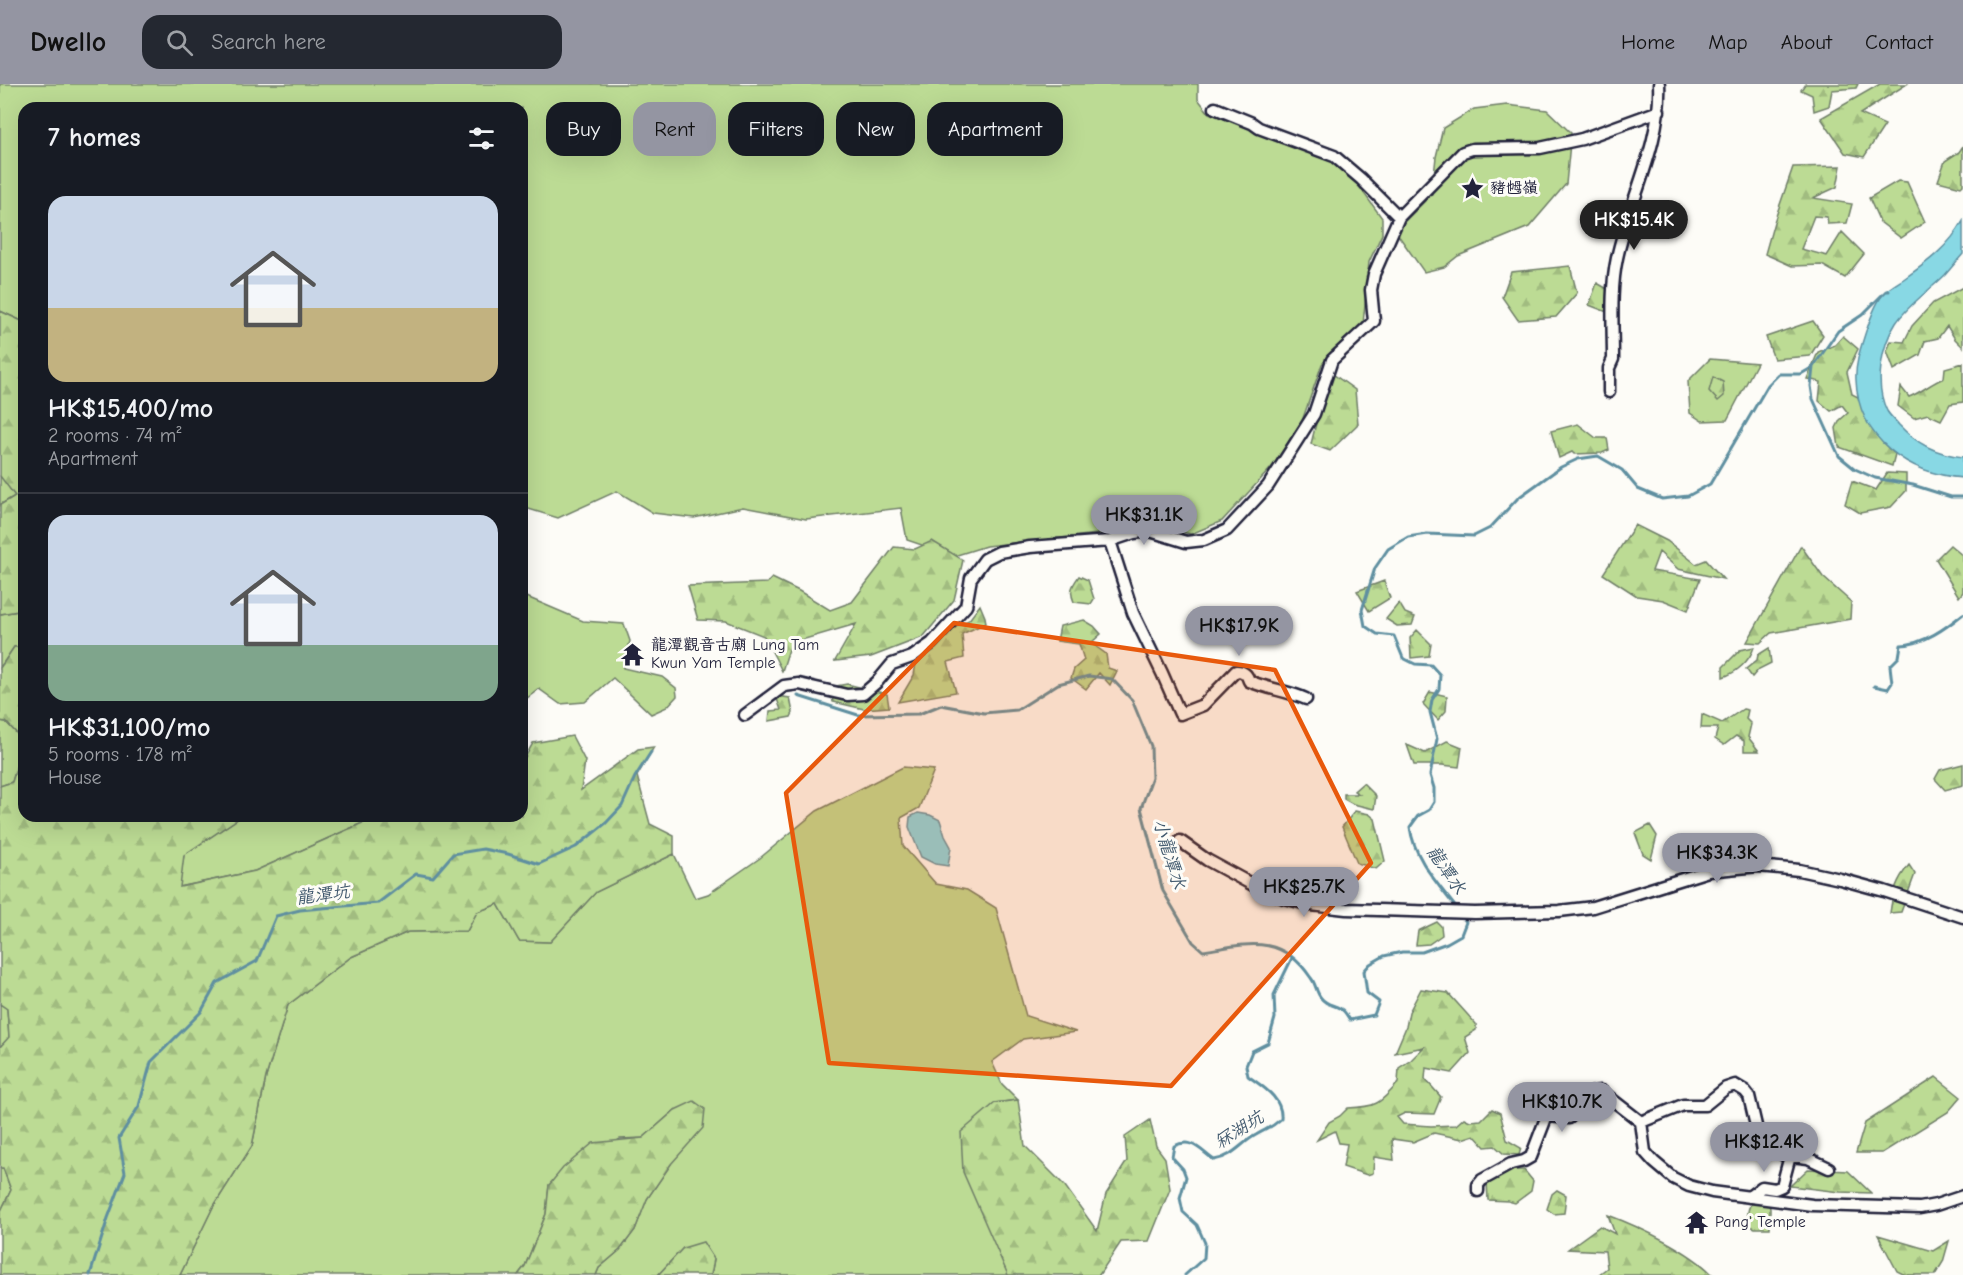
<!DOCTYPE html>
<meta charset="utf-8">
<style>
:root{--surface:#171b24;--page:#242831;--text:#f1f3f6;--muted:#9ea1a6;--line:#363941;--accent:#9495a2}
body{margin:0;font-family:"Comic Neue","LXGW WenKai TC",sans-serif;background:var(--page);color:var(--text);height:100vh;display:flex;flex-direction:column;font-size:22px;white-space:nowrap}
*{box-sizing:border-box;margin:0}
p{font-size:20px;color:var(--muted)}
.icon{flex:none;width:33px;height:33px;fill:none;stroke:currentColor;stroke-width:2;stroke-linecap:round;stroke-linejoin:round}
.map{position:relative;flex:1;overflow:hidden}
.drawer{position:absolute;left:18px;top:18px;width:510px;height:720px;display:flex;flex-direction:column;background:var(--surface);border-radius:18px;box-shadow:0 6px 24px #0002}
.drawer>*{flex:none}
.hud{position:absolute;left:546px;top:18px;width:570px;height:54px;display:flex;gap:12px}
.price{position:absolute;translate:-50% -51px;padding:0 14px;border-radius:21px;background:var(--accent);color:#111;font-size:20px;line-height:39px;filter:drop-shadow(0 2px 3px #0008)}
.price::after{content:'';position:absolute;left:50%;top:36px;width:18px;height:14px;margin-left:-9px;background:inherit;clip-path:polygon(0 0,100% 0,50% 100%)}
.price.on{background:#222;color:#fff}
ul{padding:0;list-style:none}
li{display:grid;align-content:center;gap:12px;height:318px;padding:0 30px}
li+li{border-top:2px solid var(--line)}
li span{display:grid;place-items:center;height:186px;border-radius:18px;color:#555}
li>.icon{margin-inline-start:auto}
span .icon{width:108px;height:108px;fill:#fffc;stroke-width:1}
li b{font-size:26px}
h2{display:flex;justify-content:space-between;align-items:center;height:72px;padding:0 30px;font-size:26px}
.tag{padding:0 21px;border-radius:18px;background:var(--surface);box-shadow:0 6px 24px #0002;font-size:21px;line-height:54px}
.tag.on{background:var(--accent);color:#111}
header{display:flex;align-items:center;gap:36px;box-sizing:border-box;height:84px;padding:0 30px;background:var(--accent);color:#111}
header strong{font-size:28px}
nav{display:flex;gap:33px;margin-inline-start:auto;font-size:21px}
.search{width:420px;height:54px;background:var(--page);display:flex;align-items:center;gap:15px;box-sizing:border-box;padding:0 21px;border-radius:18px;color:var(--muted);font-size:22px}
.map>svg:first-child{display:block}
</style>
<header>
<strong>Dwello</strong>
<div class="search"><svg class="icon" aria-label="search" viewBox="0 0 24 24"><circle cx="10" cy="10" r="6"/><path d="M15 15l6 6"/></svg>Search here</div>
<nav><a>Home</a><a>Map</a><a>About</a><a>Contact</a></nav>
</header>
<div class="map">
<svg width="1963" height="1191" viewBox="0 0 1963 1191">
<defs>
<pattern id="forest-firs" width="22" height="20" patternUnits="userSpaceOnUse" patternTransform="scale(1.5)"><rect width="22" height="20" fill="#bcdb94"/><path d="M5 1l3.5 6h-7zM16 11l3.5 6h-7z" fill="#a1bc80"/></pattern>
</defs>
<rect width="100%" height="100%" fill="#fdfcf7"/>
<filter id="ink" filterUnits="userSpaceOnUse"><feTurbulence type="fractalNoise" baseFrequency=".0167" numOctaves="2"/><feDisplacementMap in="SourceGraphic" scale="12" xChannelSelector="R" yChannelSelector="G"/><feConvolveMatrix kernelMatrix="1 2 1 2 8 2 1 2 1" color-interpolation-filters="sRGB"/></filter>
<g filter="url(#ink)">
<path fill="#bcdb94" stroke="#6f7e68" stroke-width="1.5" d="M0 0H1198V15L1209 29 1330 74 1358 101 1382 134V150L1369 178 1363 240 1322 280 1302 337 1272 383 1222 437 1191 450 1146 440 1107 449 986 462 954 472 907 456 901 424 806 435 743 423 694 434 653 429 617 407 558 434 522 423V24H24V238L0 227Z
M1507 21 1547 26 1571 49 1566 100 1529 143 1458 172 1444 183 1424 188 1396 148 1404 138 1432 110 1436 73 1443 44 1474 25Z
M1710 275 1757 279 1727 336 1702 337 1690 329 1688 297Z
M1 391 15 412 0 421V392Z
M522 511 583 537 624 540 630 557 623 584 662 593 676 604 677 612 667 623 651 630 613 594 585 618 560 620 539 605 522 618Z
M24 526V563H14L0 584V530Z
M0 637 6 638 24 657 12 698 0 702Z
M903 683 934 686 919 724 901 734 903 762 936 800 967 806 996 824 1026 932 1076 948 1023 955 992 978 1002 1000 1018 1016 994 1019 1008 1191H711L714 1175 683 1164 658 1191H596L599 1184 620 1166 635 1146 647 1115 671 1080 675 1026 643 1054 620 1055 549 1101 546 1130 525 1182 518 1191H180L213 1123 252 1062 266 993 288 921 351 873 408 848 467 847 477 828 498 820 519 857 550 858 596 808 674 770 695 814 708 810 760 774 817 727Z
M242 732H378L255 787 179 803 184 771Z
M0 920 7 924 9 954 0 963Z
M0 1084H3L11 1106 0 1129Z"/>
<path fill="url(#forest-firs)" stroke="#6f7e68" stroke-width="1.5" d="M1805 0H1858L1856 4 1832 6 1829 22 1814 27 1812 11 1801 6Z
M1880 0H1907L1860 30 1885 41 1864 73 1845 69 1821 34Z
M1963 62V101L1961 103 1938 97 1945 77 1959 68Z
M1841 82 1837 103 1813 114 1852 120 1847 139 1828 140 1827 133 1814 132 1801 165 1827 172 1842 148 1864 170 1845 194 1822 181 1792 182 1765 170 1774 138 1793 83Z
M1898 97 1907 98 1925 138 1901 154 1880 138 1869 114Z
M1570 182 1577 209 1556 233 1518 236 1502 213 1511 188Z
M1597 199 1611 207 1607 228 1589 221Z
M1963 203V263L1955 255 1947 242 1938 254 1925 257 1920 271 1894 286 1887 267 1891 257 1904 258 1912 242 1933 219Z
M0 227 24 238V424L19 446 24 453V526L0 530V421L15 412 0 392Z
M1813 237 1823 251 1810 272 1774 275 1766 253Z
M1843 252 1858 265 1847 288 1852 310 1858 313C1867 336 1875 354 1895 370L1892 382 1839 363 1836 344 1840 336 1848 329 1842 321 1831 327 1819 317 1821 298 1807 295 1818 268 1835 261Z
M1963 279V318L1950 320 1941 336 1928 330 1914 334 1898 322 1901 303 1909 313C1922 308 1931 299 1944 294L1945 284Z
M1330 288 1355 306 1358 340 1330 367 1311 360 1320 323Z
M1713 293 1723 298 1724 312 1718 317 1709 307Z
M1578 340 1596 354H1607L1609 366 1602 369 1574 370 1572 368 1559 374 1551 347Z
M1887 389 1906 390V407L1891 423 1860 429 1845 420 1852 397 1876 406Z
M1635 441 1667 457 1696 480 1706 476 1723 495 1678 485 1659 468 1652 487 1700 495 1688 526 1663 516 1637 512 1603 490Z
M932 457 963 476 954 516 923 553 871 573 835 577 856 540 791 559 782 587 764 552 726 537 698 536 688 502 767 499 772 494 799 507 830 526 852 518 894 463 915 465Z
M1950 461 1963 472V508L1959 513 1936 475Z
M1801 462 1823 493 1851 518 1850 535 1771 549 1760 559 1747 558Z
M1079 492 1088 496 1094 515 1091 520 1074 518C1069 506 1072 502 1079 492Z
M1384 497 1390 514 1369 527 1357 507Z
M1399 519 1405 529 1415 533 1412 541 1397 542 1386 535Z
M980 521 985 533 986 539 962 550 964 574 948 578 956 608 898 618 914 591 919 561 969 536Z
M1084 536 1094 542 1101 550 1091 559 1106 570 1108 584 1117 587 1110 601 1099 589 1086 605 1071 594 1074 585 1084 576 1079 560 1057 557 1060 542Z
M1417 546 1431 560 1429 572 1411 574 1410 554Z
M14 563H24V657L6 638 0 637V584Z
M1754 563C1750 577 1736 589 1723 593V583L1740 566Z
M1769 564 1771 579 1759 585 1752 593 1746 585 1757 576 1758 571Z
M847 600 887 610 889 623 864 625 833 618 830 603Z
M1430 608 1447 612 1446 627 1438 636 1423 620Z
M776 612 790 614 793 629 791 633 769 637 770 627 781 626Z
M1743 625 1748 626 1746 635 1751 640 1748 653 1759 667H1744V657L1736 652 1724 661 1715 655 1718 644H1701L1702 630 1722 639Z
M572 652 585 677 581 706 638 665 654 663 637 692 650 740 674 752V770L596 808 550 858 519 857 498 820 477 828 467 847 408 848 351 873 288 921 266 993 252 1062 213 1123 180 1191H0V1129L11 1106 3 1084H0V963L9 953 7 925 0 920V702L12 698 24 658V732H242L184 771 180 803 255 787 378 732H522V679L533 659Z
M1447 657 1462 663 1459 683 1442 681H1414L1407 661 1425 669Z
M1963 680V701L1945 706 1935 695 1940 686Z
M1363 699 1376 712 1374 725 1353 720 1344 715V710H1359L1354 707Z
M1355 727 1369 730 1375 735 1385 777 1376 785 1357 779 1342 743Z
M1650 741 1657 752 1651 775 1643 770 1635 749Z
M1909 781 1915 790 1901 828 1890 829C1893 808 1896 797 1909 781Z
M1437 838 1441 842 1442 851 1429 860 1416 861 1418 847Z
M1421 905 1448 909 1476 940V946L1465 953 1470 969 1452 989 1426 984 1425 995 1441 1013 1434 1030 1405 1029 1397 1033 1403 1040 1431 1042 1456 1041 1464 1034 1470 1037 1481 1036 1492 1025 1500 1029 1507 1056 1521 1064 1519 1071 1504 1070 1495 1062 1485 1063 1474 1051 1462 1055 1434 1049 1413 1058 1392 1055 1394 1076 1374 1073 1373 1089 1367 1091 1343 1083 1347 1060 1339 1059 1335 1047 1317 1056 1329 1038 1340 1032 1348 1024C1376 1023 1380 1020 1398 999L1399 984 1411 976 1424 963 1395 969 1406 943 1409 928Z
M1936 993 1961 1013 1948 1028 1882 1069H1856L1865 1039Z
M1018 1016 1025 1062 1065 1102 1097 1147 1106 1110 1127 1077 1125 1053 1150 1036 1156 1062 1165 1074 1170 1105 1149 1157 1121 1158 1099 1191H1008L963 1088 961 1048 995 1019Z
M694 1017 705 1025 703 1044 671 1080 647 1115 635 1146 620 1166 599 1184 596 1191H518L525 1182 546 1130 549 1101 563 1084 593 1059 643 1054 675 1026Z
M1808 1085 1848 1087 1871 1109 1840 1108 1790 1102Z
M1512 1086H1524L1533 1097 1531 1107 1515 1119 1508 1117 1488 1116 1487 1098Z
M1557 1106 1566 1111 1564 1129 1554 1130 1547 1125 1552 1110Z
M1768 1108 1770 1125V1144H1755L1748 1141C1746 1120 1750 1119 1768 1108Z
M1608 1131C1640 1143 1690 1167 1713 1191H1598L1607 1184 1605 1167 1568 1165 1600 1142 1615 1150Z
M1878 1151 1933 1167 1949 1157 1943 1178 1935 1191H1905L1897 1187Z
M703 1158 714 1175 711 1191H658L683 1164Z"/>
<path fill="#88d8e4" stroke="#5f8fa0" stroke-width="1.5" d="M1963 137V170C1957 177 1951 184 1945 191 1929 207 1909 220 1896 239 1881 262 1874 301 1887 327 1890 332 1895 336 1899 341 1917 360 1936 370 1963 373V394C1909 390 1858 355 1856 296 1855 279 1861 263 1866 247 1871 234 1876 217 1886 207 1892 202 1899 198 1905 194 1928 178 1949 162 1963 137Z
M918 729 930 731 940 736 945 752 951 763 948 782 935 780 921 773 909 743 910 733Z"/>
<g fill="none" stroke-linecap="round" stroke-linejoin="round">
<path stroke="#5f8fa0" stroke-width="3" d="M1813 283 1811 302 1813 315 1839 372 1855 385 1875 394 1913 401 1951 413H1963
M1874 602 1888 605 1892 599 1890 582 1899 573 1901 561C1924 560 1946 544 1963 530
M798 612 858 631 919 630 941 621 984 629 1017 626 1058 600 1089 592 1112 595 1132 616 1151 662 1152 694 1141 724 1163 807 1193 858 1203 867C1248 860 1281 849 1311 894 1316 900 1316 908 1321 914 1327 922 1334 920 1341 925 1345 927 1347 932 1350 936L1374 931 1379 918 1367 909 1364 887 1370 880 1384 872 1402 868H1422L1447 859 1461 851 1466 838 1463 833
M1457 825C1438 800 1414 775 1410 743L1418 732 1429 726 1434 718V704L1430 691 1437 655 1430 628 1432 616 1439 605 1440 591 1431 581 1415 580 1403 574 1394 552 1377 550 1365 542 1362 526 1375 484 1388 465 1408 453 1427 450 1474 452 1490 444 1518 414 1561 383 1578 375 1598 372 1622 386 1638 405 1662 415 1688 412 1710 400 1768 301 1779 290H1801L1813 283 1838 247 1862 231 1886 207H1889
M90 1191 108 1134 125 1089 119 1054 139 1022 151 978 201 928 217 899 257 877 276 832 300 826 378 819 416 790 433 793 453 770 483 765 508 770 539 780 576 763 606 739 622 722 635 693 651 668
M1185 1191 1204 1174 1205 1159 1197 1141 1183 1128 1180 1114 1186 1093 1183 1085 1172 1073 1174 1062C1192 1053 1200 1066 1214 1076 1233 1073 1241 1059 1256 1051 1268 1044 1270 1045 1281 1035 1283 1014 1263 1003 1248 992L1246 982 1252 967 1268 959 1275 934 1274 911 1292 874"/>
<defs>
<path id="minor" d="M1215 24 1252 39 1259 44 1334 72 1361 95 1399 133
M1609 308V284L1613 275C1613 242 1610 207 1617 174 1629 117 1662 59 1659 0
M1110 457 1133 529 1162 589 1180 630 1203 621 1236 587C1244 587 1247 590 1249 597 1268 605 1288 607 1306 615
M745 631 784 602 799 600 847 611 863 610 877 598 892 580 912 573 932 559 966 522 971 494 985 475 999 468 1030 463 1110 457 1134 449 1150 447 1186 458 1204 456 1227 446 1268 402 1314 330 1332 276 1374 237 1371 206 1374 190 1399 133 1463 68 1472 65 1540 64 1582 55 1659 27
M1180 757 1207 776 1253 801 1284 814 1311 821 1346 825 1475 829 1559 827 1593 823 1708 787 1758 782 1799 786 1840 795 1884 807 1963 833
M1641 1038 1683 1021H1705L1726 1004 1735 1001 1745 1007 1749 1012 1757 1046 1775 1064 1784 1071 1808 1074 1829 1084
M1478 1107V1101L1482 1096 1511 1080 1524 1077 1531 1073 1546 1034 1549 1032 1569 1034C1580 1024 1584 1007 1601 1007L1641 1038 1645 1068 1654 1078 1673 1094 1689 1102 1712 1108 1812 1121 1920 1124 1936 1121 1963 1112
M1749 1113 1762 1103 1775 1105 1782 1102 1790 1072"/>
</defs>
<use href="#minor" stroke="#22223b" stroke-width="15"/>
<use href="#minor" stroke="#fdfcf7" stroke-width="10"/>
</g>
</g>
<path fill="#e8590c" fill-opacity="0.2" stroke="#e8590c" stroke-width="4.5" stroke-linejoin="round" d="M954 539 1275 586 1371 779 1171 1002 829 979 786 709Z"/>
<defs>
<symbol id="sight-bare" viewBox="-9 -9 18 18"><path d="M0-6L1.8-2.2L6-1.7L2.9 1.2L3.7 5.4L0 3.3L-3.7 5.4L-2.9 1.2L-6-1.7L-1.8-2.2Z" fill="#22223b" stroke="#fdfcf7" stroke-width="2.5" paint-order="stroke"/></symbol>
<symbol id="temple-bare" viewBox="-9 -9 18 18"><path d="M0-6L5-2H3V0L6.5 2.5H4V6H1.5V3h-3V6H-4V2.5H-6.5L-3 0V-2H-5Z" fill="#22223b" stroke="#fdfcf7" stroke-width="2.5" paint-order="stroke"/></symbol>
</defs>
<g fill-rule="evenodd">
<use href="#sight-bare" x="1456" y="88" width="33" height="33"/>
<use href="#temple-bare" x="616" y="554" width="33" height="33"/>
<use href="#temple-bare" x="1680" y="1122" width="33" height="33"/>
</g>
<g text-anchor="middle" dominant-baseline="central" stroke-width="6" stroke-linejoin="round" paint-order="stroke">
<g font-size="16" fill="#22223b" stroke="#fdfcf7" text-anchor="start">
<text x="1490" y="104">豬乸嶺</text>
<text x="651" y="561">龍潭觀音古廟 Lung Tam<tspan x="651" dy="18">Kwun Yam Temple</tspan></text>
<text x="1715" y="1138">Pang' Temple</text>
</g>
<g font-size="18" font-style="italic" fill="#41596e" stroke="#fdfcf7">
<text transform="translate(1169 770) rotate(73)">小龍潭水</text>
<text transform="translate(1446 786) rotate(56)">龍潭水</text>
<text transform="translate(323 811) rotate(-7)">龍潭坑</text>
<text transform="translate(1239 1046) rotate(-32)">冧湖坑</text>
</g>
</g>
</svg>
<b class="price on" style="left:1634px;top:167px">HK$15.4K</b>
<b class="price" style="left:1144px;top:462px">HK$31.1K</b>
<b class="price" style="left:1239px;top:573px">HK$17.9K</b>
<b class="price" style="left:1717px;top:800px">HK$34.3K</b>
<b class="price" style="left:1304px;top:834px">HK$25.7K</b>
<b class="price" style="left:1562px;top:1049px">HK$10.7K</b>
<b class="price" style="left:1764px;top:1089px">HK$12.4K</b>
<div class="hud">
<a class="tag">Buy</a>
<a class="tag on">Rent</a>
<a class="tag">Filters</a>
<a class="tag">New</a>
<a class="tag">Apartment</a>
</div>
<section class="drawer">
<h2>7 homes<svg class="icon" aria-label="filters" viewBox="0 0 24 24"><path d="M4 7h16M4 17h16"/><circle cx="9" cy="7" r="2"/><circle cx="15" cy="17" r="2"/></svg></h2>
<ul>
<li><span style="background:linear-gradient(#c9d6e8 60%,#c2b280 0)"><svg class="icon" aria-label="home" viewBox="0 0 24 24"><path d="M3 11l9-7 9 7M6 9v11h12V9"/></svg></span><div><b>HK$15,400/mo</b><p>2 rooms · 74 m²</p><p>Apartment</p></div></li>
<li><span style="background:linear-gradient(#c9d6e8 70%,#7fa58c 0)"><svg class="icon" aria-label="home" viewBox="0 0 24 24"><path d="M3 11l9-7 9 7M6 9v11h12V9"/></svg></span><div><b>HK$31,100/mo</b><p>5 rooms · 178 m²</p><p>House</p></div></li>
</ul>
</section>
</div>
